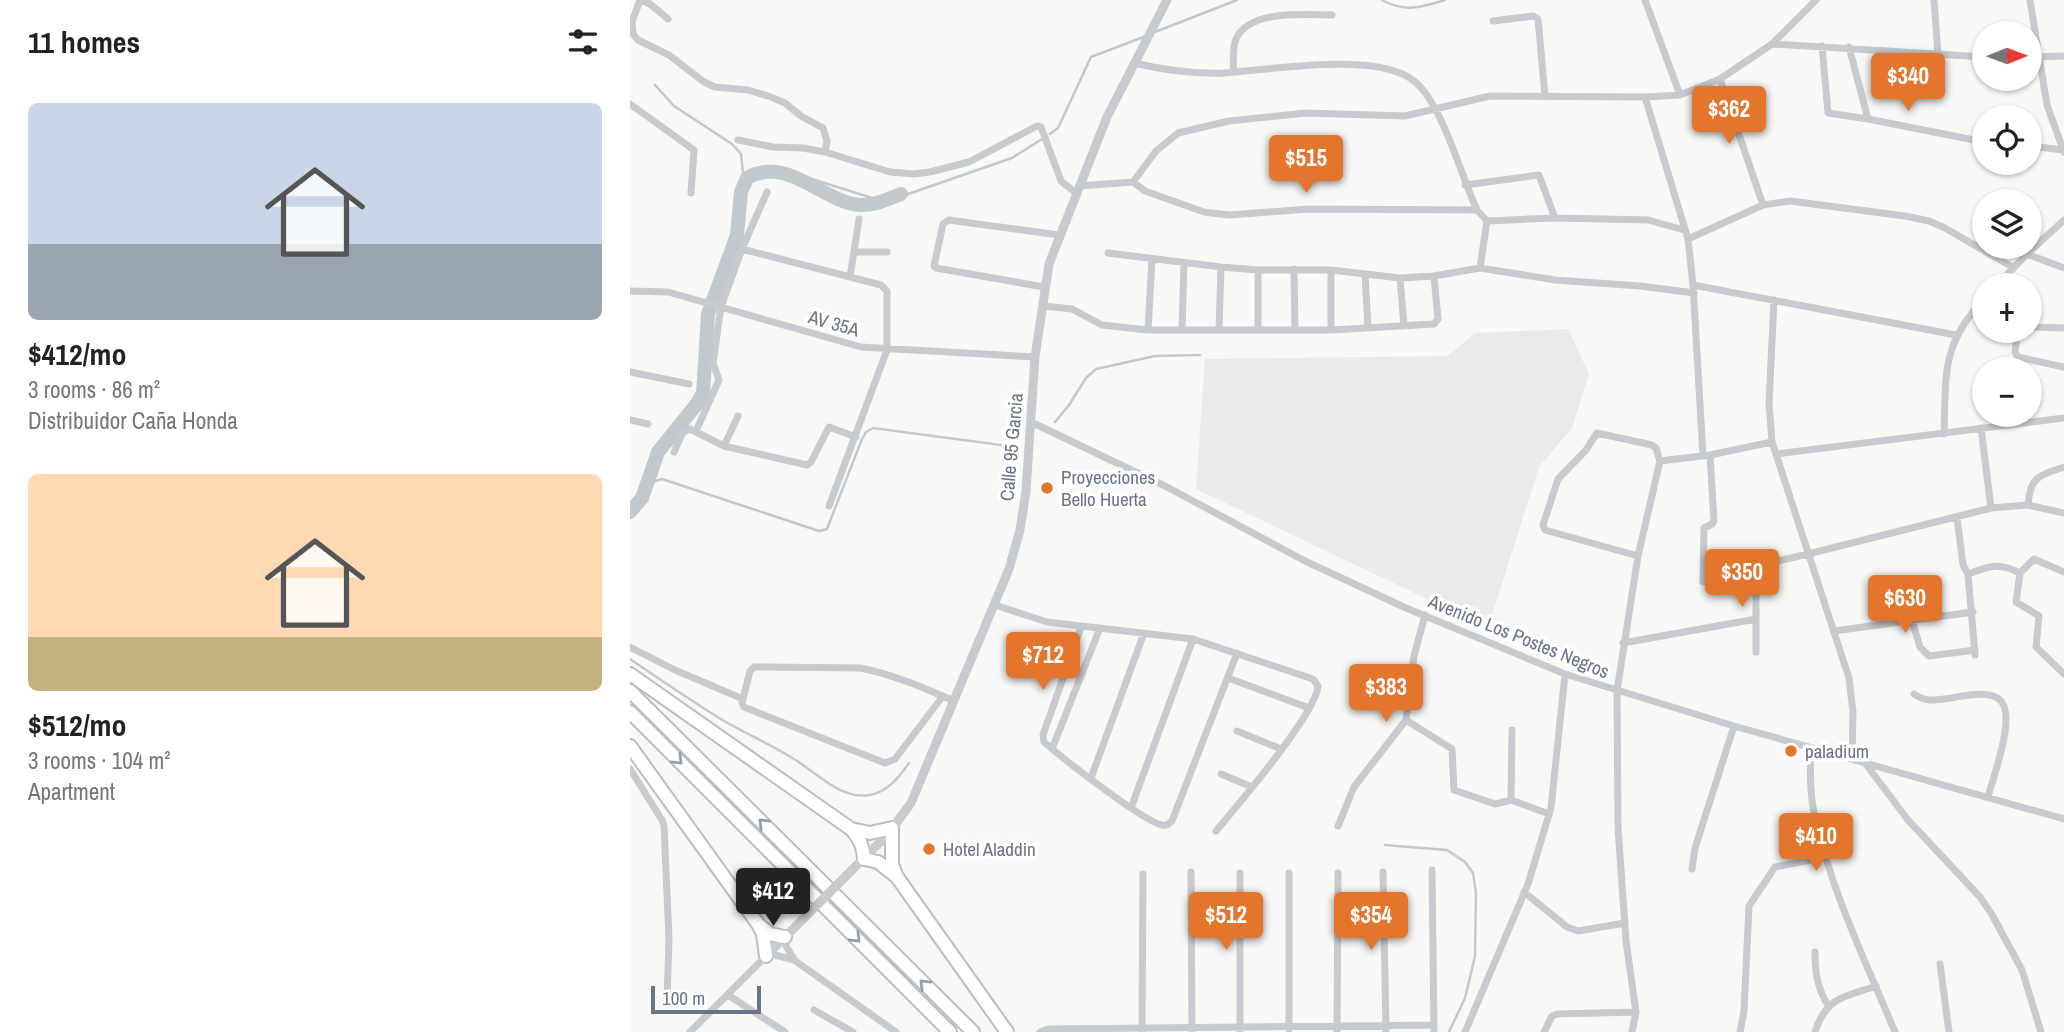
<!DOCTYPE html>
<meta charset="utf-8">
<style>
:root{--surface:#fff;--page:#f2f2f2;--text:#222;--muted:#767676;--accent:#e3752c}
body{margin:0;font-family:"Archivo Narrow",sans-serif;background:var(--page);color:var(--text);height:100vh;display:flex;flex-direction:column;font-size:26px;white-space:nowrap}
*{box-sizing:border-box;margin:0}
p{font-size:23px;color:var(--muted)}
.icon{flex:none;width:38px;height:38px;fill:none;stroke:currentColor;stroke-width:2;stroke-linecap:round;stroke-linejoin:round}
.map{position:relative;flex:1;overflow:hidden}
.drawer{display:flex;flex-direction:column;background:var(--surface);width:630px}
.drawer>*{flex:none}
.needle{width:46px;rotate:89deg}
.fabs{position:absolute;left:1342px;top:21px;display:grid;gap:14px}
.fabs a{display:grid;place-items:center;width:70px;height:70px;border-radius:50%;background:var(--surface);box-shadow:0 2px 5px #0004;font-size:35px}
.scale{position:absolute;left:21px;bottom:18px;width:110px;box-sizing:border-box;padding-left:7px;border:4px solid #687487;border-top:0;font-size:19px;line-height:24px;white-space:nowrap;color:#687487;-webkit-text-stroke:5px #fff;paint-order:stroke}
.price{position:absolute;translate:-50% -60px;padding:0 16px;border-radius:7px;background:var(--accent);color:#fff;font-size:23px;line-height:46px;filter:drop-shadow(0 2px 4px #0008)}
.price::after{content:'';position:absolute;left:50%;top:42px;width:21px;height:16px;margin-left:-10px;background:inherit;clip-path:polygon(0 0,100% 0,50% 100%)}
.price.on{background:#222;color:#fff}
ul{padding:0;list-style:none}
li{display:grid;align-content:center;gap:14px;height:371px;padding:0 28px}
li span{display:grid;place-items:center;height:217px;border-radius:10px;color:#555}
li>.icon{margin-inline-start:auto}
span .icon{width:126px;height:126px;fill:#fffc;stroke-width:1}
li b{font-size:30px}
h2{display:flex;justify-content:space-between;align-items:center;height:84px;padding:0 28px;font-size:30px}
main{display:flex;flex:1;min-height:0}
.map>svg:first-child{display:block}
</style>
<main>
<section class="drawer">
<h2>11 homes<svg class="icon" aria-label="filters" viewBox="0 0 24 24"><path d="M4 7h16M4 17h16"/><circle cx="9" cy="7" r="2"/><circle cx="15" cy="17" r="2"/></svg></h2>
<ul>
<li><span style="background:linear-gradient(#c9d6e8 65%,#9aa5b1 0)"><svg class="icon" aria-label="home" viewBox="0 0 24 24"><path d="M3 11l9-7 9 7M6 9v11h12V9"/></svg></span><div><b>$412/mo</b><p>3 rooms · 86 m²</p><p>Distribuidor Caña Honda</p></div></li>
<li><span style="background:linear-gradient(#ffd9b3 75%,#c2b280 0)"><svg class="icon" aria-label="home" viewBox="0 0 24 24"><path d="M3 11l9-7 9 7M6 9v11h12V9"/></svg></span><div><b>$512/mo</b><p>3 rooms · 104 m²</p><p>Apartment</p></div></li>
</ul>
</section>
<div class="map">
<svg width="1434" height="1032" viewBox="0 0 1434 1032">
<rect width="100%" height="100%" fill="#f8f9f6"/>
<path fill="#e9eaea" d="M938 329 959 374 942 428 909 467 858 628 566 489 575 359 818 356 845 333Z"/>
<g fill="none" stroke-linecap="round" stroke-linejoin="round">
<path stroke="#c1c9cf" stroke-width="2.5" d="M752 0C775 13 792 7 815 0
M525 32 607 0
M420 134 428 128 461 57 516 36
M114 181 140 170 166 174 255 202 382 158 412 139
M425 422 439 405 456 378 466 369 525 356 570 355
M19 483 32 479 189 531 197 529 232 439 236 432 243 428 386 447
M0 508 19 483 27 448 34 437 68 408 72 389 75 313 103 247 109 223V197L114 181 111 154 102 144 44 106 25 85
M0 659C29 679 59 699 89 718 114 733 140 744 164 759 186 772 211 800 239 795 257 793 270 776 279 763
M755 845 817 850 835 862 843 873 846 893 845 956 835 998 819 1032"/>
<path stroke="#c1c9cf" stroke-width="14" d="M0 512 12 498 28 452 66 405 73 393 78 314 107 235 111 192 117 178C158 155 191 201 229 205 244 206 258 199 271 194"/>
<defs>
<path id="primary" d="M0 674 221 829C230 839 233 846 234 859L248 862 267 877 377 1032
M0 691 343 1032
M0 712 320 1032
M0 746 128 924 133 934 136 956
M221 829 240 833 262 828V864L266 875
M128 924 140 934 155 937"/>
</defs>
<use href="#primary" stroke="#babdc2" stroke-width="16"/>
<path stroke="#c7cace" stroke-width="7" d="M10 0 2 22 3 34 8 40 39 55 74 82 85 87 118 90 141 97 155 103 171 116 193 128 197 141 195 152
M11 0 20 4 38 19
M1015 0 1050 95
M1304 0 1308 54
M1400 0 1417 105 1434 152
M863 21 903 16 908 19 915 96
M1142 44 1354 57
M1192 46 1198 113 1238 119 1354 142
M1219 47 1238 119
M1400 57 1434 56
M504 63C533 70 565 74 594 73 640 70 747 51 784 81 812 103 831 176 847 210L857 221 925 218 1018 220 1054 230
M603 72C604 62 602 48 606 39 619 9 675 15 702 15
M1090 79 1133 205
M1015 97 1058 239 1063 285 1073 456
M0 104 64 150 61 193
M108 140 143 147 173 148 195 152 260 172 284 174 300 172 339 162 407 126 411 127 431 181 446 193
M1400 146 1433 150
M503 182 515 191 574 212 599 215 678 209 847 210
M835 185 909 175 925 218
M449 186 503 182 526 151 548 133 599 121 676 113 775 116 860 96 1015 97 1050 95 1090 79 1142 44 1186 0
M1058 239 1133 205 1160 201 1275 216 1299 221 1315 228 1384 268
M112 249 251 285 257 291V350L199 506
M224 252H257
M478 253 591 267 628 270H701L770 278 804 276 850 268 925 280 1010 286 1064 293
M1397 254 1434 268
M850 268 857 221
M664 269 665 329
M628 270V329
M701 270V330
M735 274 738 328
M220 277 229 219
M770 278 774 326
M1063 285 1326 335
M1367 285 1397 254 1434 220
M414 287 306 268 304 266 313 224 319 220 429 235
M0 291 38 292 231 347 405 357
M1144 300 1139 403 1142 442 1219 678 1223 712 1222 759
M413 306 442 309 472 325 518 330H701L804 324 808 319 804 276
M1400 327 1434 328
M518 330 522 260
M552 330 554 263
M589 330 591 267
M1388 331 1385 352 1388 357 1434 367
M0 372 59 384
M0 420 18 424
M401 422 537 487 675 561 776 608 935 674 1104 726 1434 819
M1351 428 1361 508
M66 431 89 380 83 363 91 307 112 249 137 192
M1314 434C1316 374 1311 345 1354 299
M94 446 108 416
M44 452 53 432 60 429 94 446 177 465 181 462 199 427 226 437
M1146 454 1434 418
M1398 505C1400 477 1409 475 1434 467
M1327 517 1333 565 1338 574 1345 655
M1008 556 915 530 913 525 928 479 956 450 967 433 1022 445 1026 448 1030 461
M1073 572 1126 566 1178 554 1361 508 1398 505 1434 513
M1390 573 1404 559 1434 572
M1338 574C1360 566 1368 562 1390 573L1386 602 1409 616 1406 647 1434 674
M1073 582 1074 528 1082 524 1084 521 1080 455
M365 605 417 622 563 639 683 679 688 686C686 714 607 806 586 831
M1282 620 1290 647 1299 656 1345 650
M451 627 413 735 414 742C431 757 514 822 532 825 538 826 538 824 542 821L607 653
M1204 631 1343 612
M993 643 1126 619
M0 647 45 670 113 699
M1126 652V566
M598 678 679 708
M1284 694C1296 703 1307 700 1321 698 1334 696 1356 690 1369 699 1388 713 1363 777 1358 797
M313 696 265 759 255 763 114 707 112 703 120 671 124 667 230 668C262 674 294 688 324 701
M776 720 822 749 824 790 865 804 881 800 919 814
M607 731 651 749
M1180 748C1181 768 1179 791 1184 812 1200 889 1235 960 1265 1032
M422 749 470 628
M1235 763 1278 820 1350 897 1361 913 1392 970 1411 1032
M0 769 32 820 34 826 39 939 37 1001
M591 774 622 787
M461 778 514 633
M881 800 882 730
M501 808 563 639
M708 826 724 787 776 720 784 656 795 615
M1062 869 1065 848 1104 726
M802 870 804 1032
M561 872 562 1031
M753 872 756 1032
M610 873V1030
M659 873V1029
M894 892 937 927 948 931 995 923
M155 937 156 946 164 959
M1185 952C1185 972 1187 988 1198 1005
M1310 964 1319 1032
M98 995 155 1032
M184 1010 223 1032
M512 1031 513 874
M60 1032 136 956 145 955 164 960 266 1032
M410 1032 418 1029 804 1025
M707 1032 708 873
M835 1032 898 884 921 808 935 674
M914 1032 922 1016 927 1014 1006 1012
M1002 1032 1006 1012 996 941 988 827 987 691 1008 556 1030 461 1080 455 1142 442
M1110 1032 1114 1011 1119 906 1145 867 1196 857
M1185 1032C1196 997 1214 997 1246 986"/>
<path stroke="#c7cace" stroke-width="9" d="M216 876 258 834 281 803 379 569 390 530 396 491 405 357 419 264 477 117 537 0
M136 956 170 922"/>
<use href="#primary" stroke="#fff" stroke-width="12"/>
<path stroke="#c7cace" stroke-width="9" d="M170 922 216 876"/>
</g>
<defs><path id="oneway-chevron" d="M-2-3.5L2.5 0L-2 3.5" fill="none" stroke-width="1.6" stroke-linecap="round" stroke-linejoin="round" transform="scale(1.75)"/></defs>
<g stroke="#959eab">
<use href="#oneway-chevron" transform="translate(48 760) rotate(45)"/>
<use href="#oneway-chevron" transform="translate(133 823) rotate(-135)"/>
<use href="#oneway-chevron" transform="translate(226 938) rotate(45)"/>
<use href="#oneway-chevron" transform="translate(294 984) rotate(-135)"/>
</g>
<g fill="#e3752c" stroke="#fff" stroke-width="2.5">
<circle cx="417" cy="488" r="7"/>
<circle cx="1161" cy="751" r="7"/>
<circle cx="299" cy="849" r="7"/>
</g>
<g text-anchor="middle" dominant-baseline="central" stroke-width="7" stroke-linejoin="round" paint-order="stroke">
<g font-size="19" fill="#687487" stroke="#fff">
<text transform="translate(204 323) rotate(16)">AV 35A</text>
<text transform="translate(381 447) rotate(-85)">Calle 95 Garcia</text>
<text transform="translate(889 636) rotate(22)">Avenido Los Postes Negros</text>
</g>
<g font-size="19" fill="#687487" stroke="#fff" text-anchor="start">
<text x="431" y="477">Proyecciones<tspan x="431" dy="22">Bello Huerta</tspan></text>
<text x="1175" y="751">paladium</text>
<text x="313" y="849">Hotel Aladdin</text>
</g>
</g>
</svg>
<div class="fabs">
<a><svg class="needle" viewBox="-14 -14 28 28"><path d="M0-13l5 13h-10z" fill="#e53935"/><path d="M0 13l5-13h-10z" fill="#767676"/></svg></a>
<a><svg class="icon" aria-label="locate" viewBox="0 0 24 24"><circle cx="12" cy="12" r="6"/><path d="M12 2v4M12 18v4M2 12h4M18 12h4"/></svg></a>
<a><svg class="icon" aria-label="layers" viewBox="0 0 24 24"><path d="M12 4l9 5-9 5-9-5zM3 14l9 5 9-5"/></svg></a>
<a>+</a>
<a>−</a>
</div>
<div class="scale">100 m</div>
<b class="price" style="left:1278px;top:113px">$340</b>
<b class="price" style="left:1099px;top:146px">$362</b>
<b class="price" style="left:676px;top:195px">$515</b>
<b class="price" style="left:1112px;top:609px">$350</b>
<b class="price" style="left:1275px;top:635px">$630</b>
<b class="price" style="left:413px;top:692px">$712</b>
<b class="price" style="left:756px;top:724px">$383</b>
<b class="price" style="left:1186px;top:873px">$410</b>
<b class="price on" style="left:143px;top:928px">$412</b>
<b class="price" style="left:596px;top:952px">$512</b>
<b class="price" style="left:741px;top:952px">$354</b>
</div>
</main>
